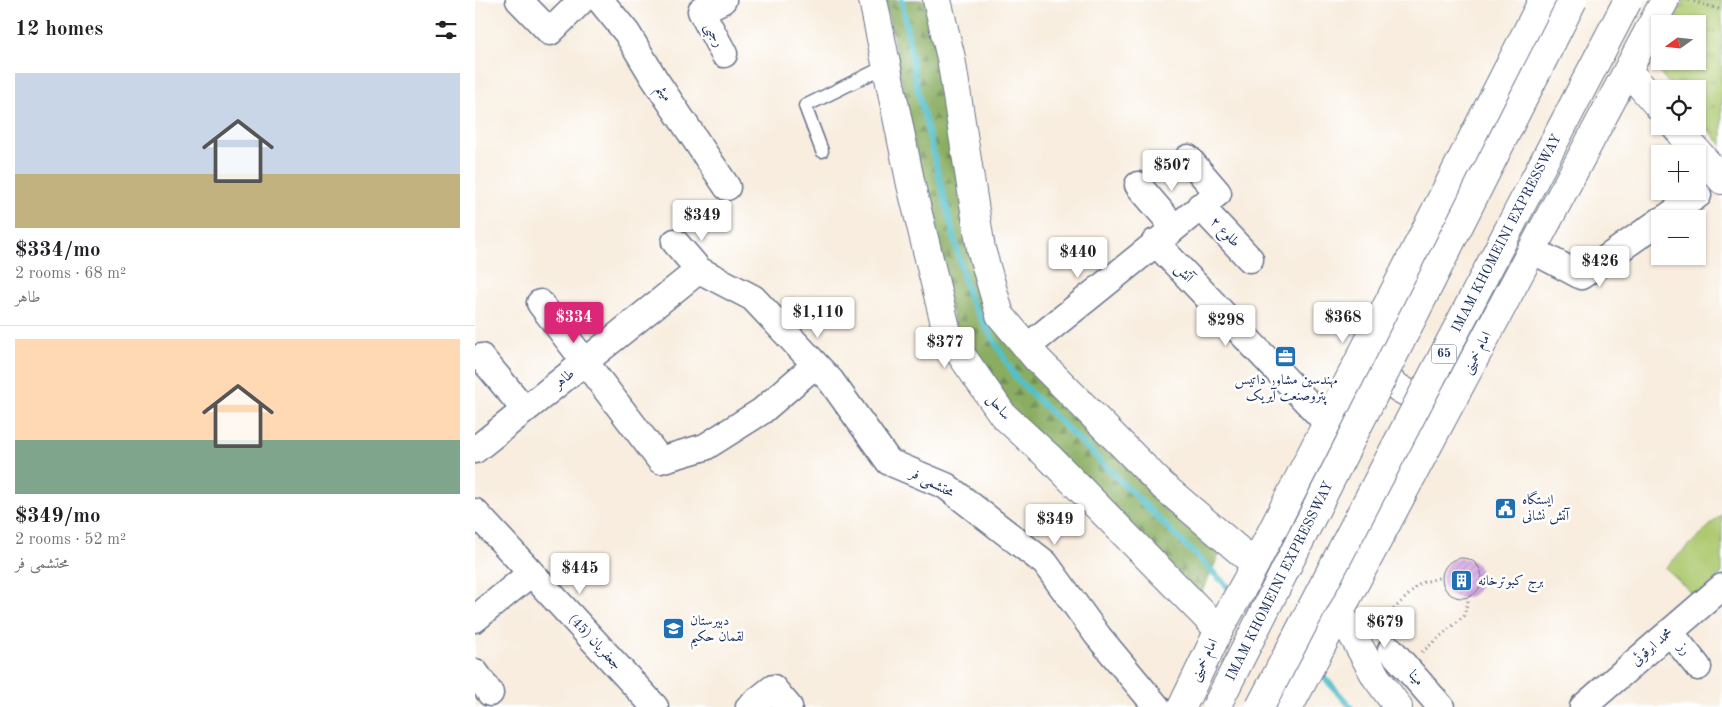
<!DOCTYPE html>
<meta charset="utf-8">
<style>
:root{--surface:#fff;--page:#f2f2f2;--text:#202124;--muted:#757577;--line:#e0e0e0;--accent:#db2777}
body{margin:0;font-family:"Old Standard TT",Amiri,serif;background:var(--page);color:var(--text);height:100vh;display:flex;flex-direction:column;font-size:19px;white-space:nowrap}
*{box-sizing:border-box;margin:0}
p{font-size:16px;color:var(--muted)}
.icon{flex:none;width:28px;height:28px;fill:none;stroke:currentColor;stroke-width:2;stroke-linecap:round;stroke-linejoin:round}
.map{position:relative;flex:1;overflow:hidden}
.panel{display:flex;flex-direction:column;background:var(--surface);width:475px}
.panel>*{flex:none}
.needle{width:32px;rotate:255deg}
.controls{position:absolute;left:1176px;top:15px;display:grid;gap:10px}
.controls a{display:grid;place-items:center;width:55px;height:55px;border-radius:0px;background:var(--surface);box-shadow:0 1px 4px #0004;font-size:25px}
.price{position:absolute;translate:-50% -42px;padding:0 11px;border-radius:5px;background:#fff;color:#222;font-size:16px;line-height:32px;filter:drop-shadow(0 1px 2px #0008)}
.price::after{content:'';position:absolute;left:50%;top:30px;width:15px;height:11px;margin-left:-8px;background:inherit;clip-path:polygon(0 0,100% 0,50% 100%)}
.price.current{background:var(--accent);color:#fff}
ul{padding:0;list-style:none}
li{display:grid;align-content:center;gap:10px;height:265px;padding:0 15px}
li+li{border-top:1px solid var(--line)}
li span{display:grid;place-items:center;height:155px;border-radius:0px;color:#555}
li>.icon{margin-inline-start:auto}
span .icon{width:90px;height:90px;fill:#fffc;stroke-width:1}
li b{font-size:21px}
h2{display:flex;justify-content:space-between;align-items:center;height:60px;padding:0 15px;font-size:21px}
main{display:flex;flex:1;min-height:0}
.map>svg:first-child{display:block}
</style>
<main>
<section class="panel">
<h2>12 homes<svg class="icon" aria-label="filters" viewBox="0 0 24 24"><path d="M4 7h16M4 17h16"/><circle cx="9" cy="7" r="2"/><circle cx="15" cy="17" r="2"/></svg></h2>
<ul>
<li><span style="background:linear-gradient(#c9d6e8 65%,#c2b280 0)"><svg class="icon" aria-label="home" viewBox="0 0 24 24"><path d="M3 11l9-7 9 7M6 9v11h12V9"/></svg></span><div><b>$334/mo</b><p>2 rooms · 68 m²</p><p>طاهر</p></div></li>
<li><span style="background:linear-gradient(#ffd9b3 65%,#7fa58c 0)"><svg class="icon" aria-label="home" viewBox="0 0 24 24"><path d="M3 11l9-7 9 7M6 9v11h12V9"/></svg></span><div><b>$349/mo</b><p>2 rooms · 52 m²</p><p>محتشمی فر</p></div></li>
</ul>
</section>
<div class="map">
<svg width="1247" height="707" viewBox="0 0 1247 707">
<defs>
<pattern id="forest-firs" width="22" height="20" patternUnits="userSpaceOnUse" patternTransform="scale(1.25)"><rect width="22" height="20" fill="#8aad62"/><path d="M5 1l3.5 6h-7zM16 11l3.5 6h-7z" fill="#708d54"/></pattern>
<pattern id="park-tufts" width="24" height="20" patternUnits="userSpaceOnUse" patternTransform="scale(1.25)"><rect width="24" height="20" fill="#adc96f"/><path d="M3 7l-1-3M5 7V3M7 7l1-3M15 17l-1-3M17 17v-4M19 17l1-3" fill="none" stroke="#8ca45e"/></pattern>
<pattern id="building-hatch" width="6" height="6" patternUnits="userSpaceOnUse" patternTransform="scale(1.25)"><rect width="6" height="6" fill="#d5a4e1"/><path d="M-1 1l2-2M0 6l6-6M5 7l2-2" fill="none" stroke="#ac86ba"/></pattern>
</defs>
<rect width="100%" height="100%" fill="#fff"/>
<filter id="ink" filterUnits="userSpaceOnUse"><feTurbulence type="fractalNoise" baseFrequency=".02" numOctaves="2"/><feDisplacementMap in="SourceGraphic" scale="10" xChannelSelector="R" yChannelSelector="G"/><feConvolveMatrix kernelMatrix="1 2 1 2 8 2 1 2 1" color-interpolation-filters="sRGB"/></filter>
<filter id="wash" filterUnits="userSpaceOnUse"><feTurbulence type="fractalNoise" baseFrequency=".0096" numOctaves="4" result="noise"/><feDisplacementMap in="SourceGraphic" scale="20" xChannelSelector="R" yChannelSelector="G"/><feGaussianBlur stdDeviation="1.12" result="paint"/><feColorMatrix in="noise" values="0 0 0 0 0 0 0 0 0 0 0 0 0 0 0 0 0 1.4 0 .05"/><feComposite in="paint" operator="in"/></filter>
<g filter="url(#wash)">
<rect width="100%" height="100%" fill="#f8edde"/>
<path fill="url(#forest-firs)" stroke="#526e60" d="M410 0H452L513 304 746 551 726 594 538 410 482 332 465 271Z"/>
<path fill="url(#park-tufts)" stroke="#647c66" d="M1209 0H1247V146L1223 117 1222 89H1198L1179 65 1185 52V61H1222V24H1198Z"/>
<path fill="#adc96f" stroke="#647c66" d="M1247 514V573L1221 597 1190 568Z"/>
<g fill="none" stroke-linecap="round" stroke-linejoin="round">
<path stroke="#53c0ca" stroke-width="6" d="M427 0 441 83 494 298 541 378 753 587
M846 674 876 707"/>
</g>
<g id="blocks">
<path fill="url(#building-hatch)" d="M967 578a20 20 0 1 1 40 0a20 20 0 1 1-40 0Z"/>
</g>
</g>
<g filter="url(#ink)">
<use href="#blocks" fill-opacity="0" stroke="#68728b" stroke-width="1"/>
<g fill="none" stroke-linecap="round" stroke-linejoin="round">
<defs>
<path id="service" d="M347 151 330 106 411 66"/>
<path id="minor" d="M44 0 75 32 107 0
M125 0 152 33 179 78 252 187
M248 0 226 11 249 54
M663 185 699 227
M725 206 775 259
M1189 219 1223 195
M200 242 224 270 278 298 356 381 414 462 471 486 570 563 623 636 682 707
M680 242 852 423
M1057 250 1106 276 1185 221
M65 303 185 460 230 447 287 411 340 365
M552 347 743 193 713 158
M6 357 50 410
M0 450 224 270
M0 512 180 707
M0 619 56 573
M1195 632 1223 667
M916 650 966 707
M0 672 15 693
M274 707 298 688 314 707
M1108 707 1247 587"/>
<path id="tertiary" d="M398 0 436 185 473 336 528 415 575 458 744 630
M462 0 476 58 506 249 525 315 562 359 688 486 780 564"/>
<path id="secondary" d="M1153 71 1185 108
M1200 126 1247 180
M897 356C907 383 940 404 968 398
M865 612 901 677 923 707
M707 707 744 630 773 578 1068 0
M814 707 1190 0"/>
</defs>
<use href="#service" stroke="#68728b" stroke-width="15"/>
<use href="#minor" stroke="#68728b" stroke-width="29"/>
<use href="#tertiary" stroke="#68728b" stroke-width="30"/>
<use href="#secondary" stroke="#68728b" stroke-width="30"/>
<path stroke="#68728b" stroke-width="3" stroke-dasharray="1 4" stroke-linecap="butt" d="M1214 0 1247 10
M911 627 906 621 946 583 967 577
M947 652 989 616 994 597"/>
<use href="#service" stroke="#fff" stroke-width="12"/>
<use href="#minor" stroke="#fff" stroke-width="26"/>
<use href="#tertiary" stroke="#fff" stroke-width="28"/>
<use href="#secondary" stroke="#fff" stroke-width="28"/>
<defs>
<g id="trunk-bridge">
<path id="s1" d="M741 707 1098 0"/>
<path id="s2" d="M785 707 1153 0"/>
</g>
</defs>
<use href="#trunk-bridge" stroke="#68728b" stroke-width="30" stroke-linecap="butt"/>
<use href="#trunk-bridge" stroke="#fff" stroke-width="28"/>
</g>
</g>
<defs>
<symbol id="office-square" viewBox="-11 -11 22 22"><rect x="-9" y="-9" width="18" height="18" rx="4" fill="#1f6fb2" stroke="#fff"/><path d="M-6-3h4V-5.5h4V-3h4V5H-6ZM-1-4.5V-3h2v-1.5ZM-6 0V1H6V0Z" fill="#fff"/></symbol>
<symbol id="civic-square" viewBox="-11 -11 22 22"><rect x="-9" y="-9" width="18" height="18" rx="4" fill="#1f6fb2" stroke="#fff"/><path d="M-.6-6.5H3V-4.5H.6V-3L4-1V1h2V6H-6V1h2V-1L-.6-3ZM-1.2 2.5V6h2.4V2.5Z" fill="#fff"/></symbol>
<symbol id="building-square" viewBox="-11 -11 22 22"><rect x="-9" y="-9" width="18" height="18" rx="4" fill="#1f6fb2" stroke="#fff"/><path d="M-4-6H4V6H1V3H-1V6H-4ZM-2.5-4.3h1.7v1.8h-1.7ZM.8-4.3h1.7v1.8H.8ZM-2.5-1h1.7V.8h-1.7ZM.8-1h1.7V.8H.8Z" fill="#fff"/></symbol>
<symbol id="school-square" viewBox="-11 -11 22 22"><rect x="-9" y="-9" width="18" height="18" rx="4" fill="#1f6fb2" stroke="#fff"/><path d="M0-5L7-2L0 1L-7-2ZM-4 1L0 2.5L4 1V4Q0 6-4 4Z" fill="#fff"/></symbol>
</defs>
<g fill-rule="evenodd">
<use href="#office-square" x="798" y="344" width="25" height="25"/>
<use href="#civic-square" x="1018" y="496" width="25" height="25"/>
<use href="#building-square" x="974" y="568" width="25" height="25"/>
<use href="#school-square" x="186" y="616" width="25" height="25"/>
</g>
<g text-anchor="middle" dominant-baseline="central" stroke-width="5" stroke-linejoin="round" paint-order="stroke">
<rect fill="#fff" stroke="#5f6d8e" stroke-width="1" x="956.5" y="344.5" width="25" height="19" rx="4"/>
<g font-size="12" font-weight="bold" fill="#1b2f5e">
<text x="969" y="354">65</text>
</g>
<g font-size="14" fill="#1b2f5e" stroke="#fff">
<text transform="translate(239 35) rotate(62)">رجبی</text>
<text transform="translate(189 93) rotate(56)">میثم</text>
<text transform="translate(750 232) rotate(46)">طلوع ۲</text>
<text stroke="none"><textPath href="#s2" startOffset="534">IMAM KHOMEINI EXPRESSWAY</textPath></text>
<text transform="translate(709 273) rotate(46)">آتش</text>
<text transform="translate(1002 353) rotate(-62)">امام خمینی</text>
<text transform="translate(89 379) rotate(-39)">طاهر</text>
<text transform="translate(524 407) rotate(51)">ساحل</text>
<text transform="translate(457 483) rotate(27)">محتشمی فر</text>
<text stroke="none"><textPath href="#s1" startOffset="141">IMAM KHOMEINI EXPRESSWAY</textPath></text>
<text transform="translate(120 642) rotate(47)">جعفریان (45)</text>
<text transform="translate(1177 647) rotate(-41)">محمد ابرقوئی</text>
<text transform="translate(1209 649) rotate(52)">رز</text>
<text transform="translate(729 660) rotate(-64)">امام خمینی</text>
<text transform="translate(941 678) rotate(49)">مینا</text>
</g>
<g font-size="14" fill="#1b2f5e" stroke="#fff" text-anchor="start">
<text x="811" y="380" text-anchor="middle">مهندسین مشاور داتیس<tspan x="811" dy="16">پتروصنعت آیریک</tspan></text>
<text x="1047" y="500">ایستگاه<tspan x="1047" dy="16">آتش نشانی</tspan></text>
<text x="1003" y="581">برج کبوترخانه</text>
<text x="215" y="621">دبیرستان<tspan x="215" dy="16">لقمان حکیم</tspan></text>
</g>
</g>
</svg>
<div class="controls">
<a><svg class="needle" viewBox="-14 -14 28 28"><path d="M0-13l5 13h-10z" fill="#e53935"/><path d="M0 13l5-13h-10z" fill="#757577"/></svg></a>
<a><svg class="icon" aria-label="locate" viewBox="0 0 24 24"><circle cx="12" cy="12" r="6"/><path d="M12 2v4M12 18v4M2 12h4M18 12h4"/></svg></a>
<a>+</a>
<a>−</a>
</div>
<b class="price" style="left:697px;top:192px">$507</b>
<b class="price" style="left:227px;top:242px">$349</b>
<b class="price" style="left:603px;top:279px">$440</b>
<b class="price" style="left:1125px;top:288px">$426</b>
<b class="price" style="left:343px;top:339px">$1,110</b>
<b class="price current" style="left:99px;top:344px">$334</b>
<b class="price" style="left:868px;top:344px">$368</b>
<b class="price" style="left:751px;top:347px">$298</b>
<b class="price" style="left:470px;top:369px">$377</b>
<b class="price" style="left:580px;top:546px">$349</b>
<b class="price" style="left:105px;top:595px">$445</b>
<b class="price" style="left:910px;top:649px">$679</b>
</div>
</main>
